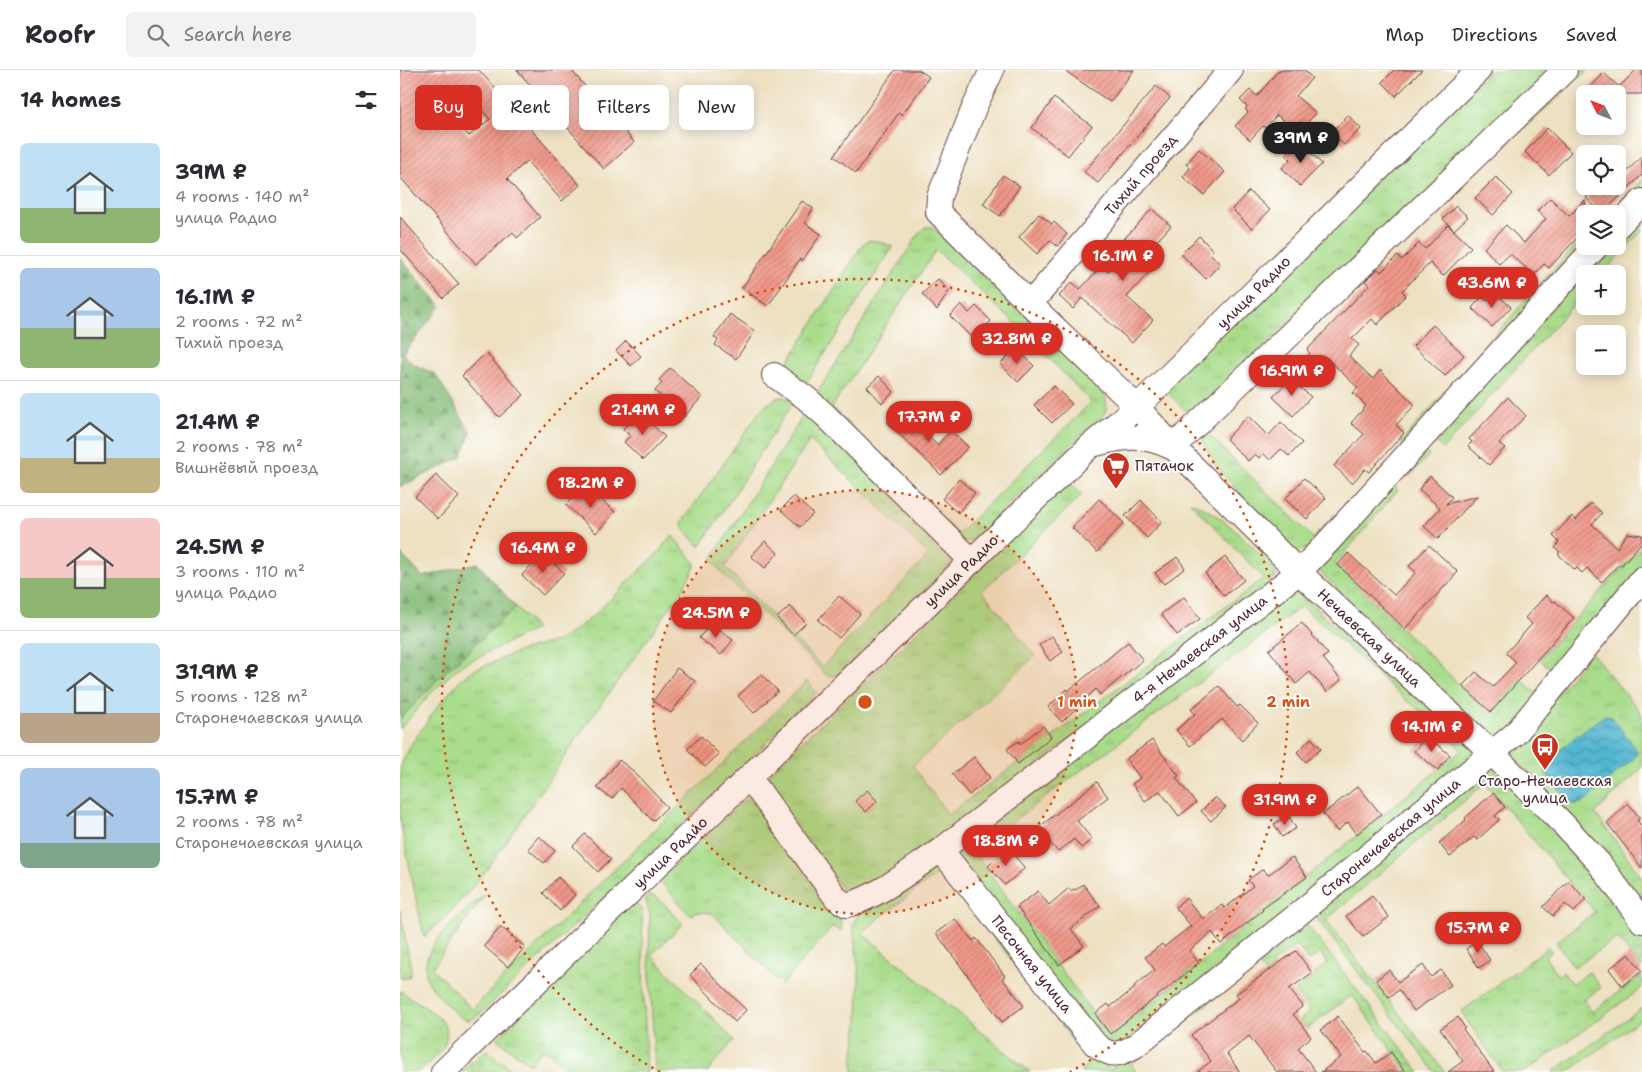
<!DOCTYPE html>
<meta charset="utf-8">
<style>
:root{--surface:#fff;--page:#f2f2f3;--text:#2b2b33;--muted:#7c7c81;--line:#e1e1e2;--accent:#d93025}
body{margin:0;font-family:"Shantell Sans",sans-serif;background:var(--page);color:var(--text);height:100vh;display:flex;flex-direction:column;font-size:19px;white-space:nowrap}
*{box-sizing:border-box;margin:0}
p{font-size:16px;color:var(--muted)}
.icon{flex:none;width:28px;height:28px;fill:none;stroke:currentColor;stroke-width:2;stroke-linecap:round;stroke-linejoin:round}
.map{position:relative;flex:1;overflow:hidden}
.side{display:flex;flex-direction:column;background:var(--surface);width:400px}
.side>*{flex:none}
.hud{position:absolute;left:15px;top:15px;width:475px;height:45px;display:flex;gap:10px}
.needle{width:32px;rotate:312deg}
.tools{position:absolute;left:1176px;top:15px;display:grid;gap:10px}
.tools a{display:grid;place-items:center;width:50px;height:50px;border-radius:8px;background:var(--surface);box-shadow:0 2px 12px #0003;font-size:25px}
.price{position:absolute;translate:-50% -42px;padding:0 11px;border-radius:18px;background:var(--accent);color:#fff;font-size:16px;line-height:32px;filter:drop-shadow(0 1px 2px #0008)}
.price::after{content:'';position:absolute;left:50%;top:30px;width:15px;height:11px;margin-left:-8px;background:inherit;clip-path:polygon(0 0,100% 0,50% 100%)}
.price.active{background:#222;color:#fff}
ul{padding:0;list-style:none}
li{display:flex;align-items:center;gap:15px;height:125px;padding:0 20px}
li+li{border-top:1px solid var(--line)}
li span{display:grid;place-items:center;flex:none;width:140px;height:100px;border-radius:8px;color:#555}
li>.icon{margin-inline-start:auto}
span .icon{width:60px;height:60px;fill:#fffc;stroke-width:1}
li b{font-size:21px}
h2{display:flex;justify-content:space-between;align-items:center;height:60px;padding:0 20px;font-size:21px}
.pill{padding:0 18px;border-radius:8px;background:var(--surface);box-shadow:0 2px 12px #0003;font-size:18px;line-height:45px}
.pill.active{background:var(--accent);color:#fff}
header{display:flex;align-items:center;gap:30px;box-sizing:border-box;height:70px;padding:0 25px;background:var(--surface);border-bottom:1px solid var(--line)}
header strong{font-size:24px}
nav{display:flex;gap:28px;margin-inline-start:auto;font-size:18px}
.search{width:350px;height:45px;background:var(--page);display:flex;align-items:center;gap:12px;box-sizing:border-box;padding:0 18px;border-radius:8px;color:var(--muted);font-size:19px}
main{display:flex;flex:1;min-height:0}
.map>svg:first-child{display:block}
</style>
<header>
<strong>Roofr</strong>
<div class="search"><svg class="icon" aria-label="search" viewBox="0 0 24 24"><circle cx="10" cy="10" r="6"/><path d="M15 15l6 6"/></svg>Search here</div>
<nav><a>Map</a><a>Directions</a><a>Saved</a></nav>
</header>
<main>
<section class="side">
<h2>14 homes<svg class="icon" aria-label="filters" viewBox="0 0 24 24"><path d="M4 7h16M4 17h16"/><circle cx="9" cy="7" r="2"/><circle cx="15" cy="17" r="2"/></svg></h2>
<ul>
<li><span style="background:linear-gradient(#bfe0f5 65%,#8fb573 0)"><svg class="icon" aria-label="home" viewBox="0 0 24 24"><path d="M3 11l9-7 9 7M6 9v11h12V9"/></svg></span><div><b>39M ₽</b><p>4 rooms · 140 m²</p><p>улица Радио</p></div></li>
<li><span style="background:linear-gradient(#a9c7e8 60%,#8fb573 0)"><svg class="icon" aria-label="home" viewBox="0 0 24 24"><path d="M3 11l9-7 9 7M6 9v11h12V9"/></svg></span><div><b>16.1M ₽</b><p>2 rooms · 72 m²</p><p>Тихий проезд</p></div></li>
<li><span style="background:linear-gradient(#bfe0f5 65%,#c2b280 0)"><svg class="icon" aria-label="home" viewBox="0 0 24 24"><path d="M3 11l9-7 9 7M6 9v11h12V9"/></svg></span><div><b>21.4M ₽</b><p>2 rooms · 78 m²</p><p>Вишнёвый проезд</p></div></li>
<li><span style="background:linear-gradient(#f6c9c9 60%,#8fb573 0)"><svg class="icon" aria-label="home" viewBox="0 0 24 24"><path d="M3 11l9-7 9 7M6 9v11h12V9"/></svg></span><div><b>24.5M ₽</b><p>3 rooms · 110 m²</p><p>улица Радио</p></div></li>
<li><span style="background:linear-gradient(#bfe0f5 70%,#b9a48a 0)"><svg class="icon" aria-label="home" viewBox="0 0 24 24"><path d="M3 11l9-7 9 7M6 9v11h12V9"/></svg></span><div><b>31.9M ₽</b><p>5 rooms · 128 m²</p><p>Старонечаевская улица</p></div></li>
<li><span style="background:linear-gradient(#a9c7e8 75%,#7fa58c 0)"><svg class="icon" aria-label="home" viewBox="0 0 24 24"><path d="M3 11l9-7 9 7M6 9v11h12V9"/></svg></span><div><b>15.7M ₽</b><p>2 rooms · 78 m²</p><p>Старонечаевская улица</p></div></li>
</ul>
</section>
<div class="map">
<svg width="1242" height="1002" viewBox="0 0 1242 1002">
<defs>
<pattern id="grass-tufts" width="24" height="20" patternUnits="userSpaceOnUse" patternTransform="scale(1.25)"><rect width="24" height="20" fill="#a9dc8b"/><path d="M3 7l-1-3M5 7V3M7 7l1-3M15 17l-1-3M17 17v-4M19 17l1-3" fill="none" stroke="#93bc78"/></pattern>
<pattern id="forest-firs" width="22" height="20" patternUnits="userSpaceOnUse" patternTransform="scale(1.25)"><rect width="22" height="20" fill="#86bc77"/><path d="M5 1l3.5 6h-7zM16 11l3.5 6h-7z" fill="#709862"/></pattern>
<pattern id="water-waves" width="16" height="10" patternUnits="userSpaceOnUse" patternTransform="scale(1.25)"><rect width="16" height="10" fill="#52b6d0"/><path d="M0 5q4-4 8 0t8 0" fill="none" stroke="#4693a9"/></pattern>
<pattern id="building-hatch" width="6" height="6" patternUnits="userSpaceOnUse" patternTransform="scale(1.25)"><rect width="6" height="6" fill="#f09989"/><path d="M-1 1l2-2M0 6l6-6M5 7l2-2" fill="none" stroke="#c47c70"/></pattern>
</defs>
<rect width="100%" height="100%" fill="#fff"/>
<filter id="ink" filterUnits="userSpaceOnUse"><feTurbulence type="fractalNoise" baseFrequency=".02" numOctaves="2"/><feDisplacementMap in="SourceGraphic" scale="10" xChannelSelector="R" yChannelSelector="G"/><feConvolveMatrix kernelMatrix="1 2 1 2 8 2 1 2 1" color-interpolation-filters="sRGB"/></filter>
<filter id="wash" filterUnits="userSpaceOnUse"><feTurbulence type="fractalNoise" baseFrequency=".0096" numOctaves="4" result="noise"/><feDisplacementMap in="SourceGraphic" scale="20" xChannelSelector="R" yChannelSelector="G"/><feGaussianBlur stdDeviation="1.12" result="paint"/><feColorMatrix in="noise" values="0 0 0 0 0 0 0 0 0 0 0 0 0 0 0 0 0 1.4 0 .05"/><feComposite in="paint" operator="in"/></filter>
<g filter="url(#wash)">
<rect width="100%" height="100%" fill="#eee1c2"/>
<path fill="url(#grass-tufts)" stroke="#7a7e5b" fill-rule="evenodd" d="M1090 0H1154L795 342 785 340 763 318Z
M1170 0H1188L1106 75 1099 69Z
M1242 109V121L1218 144H1207Z
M1242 137V161L1202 204H1194L1191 201 1189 191 1203 176H1218V162Z
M525 157H533L547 167C589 207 632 247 673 290 682 300 704 317 706 331 709 343 701 348 692 355L572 470C565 473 561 473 554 469L412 331 519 163ZM536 180 617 255 691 332 558 464 432 337Z
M1185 166V176L1004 377 1000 373 1146 207Z
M469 170 478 171 493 177 401 321 387 304 389 291 463 174Z
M1180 210 1185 212V222L1043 379 1029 366Z
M384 327 394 331 300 477 283 458 282 452 363 337 377 328Z
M407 340 551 483C553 492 550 495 544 501L438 605 431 606 426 605 327 508 311 490ZM410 370 529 485 422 597 325 497Z
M804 360 913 468 934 445 938 448 908 479 898 481 891 477 818 399 803 372Z
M1019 377 1029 385 1010 406 1000 398Z
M989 411 998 420 935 494 1090 644 1121 609 1138 625 1103 670 1090 667 917 499Z
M666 413H669L682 425 582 521 635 586 513 696 548 745 864 508 790 432C822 443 849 473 872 497L876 502 875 508 531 779 464 822 445 823 367 715V708L373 699 498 581 662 415Z
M273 466 295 493V497L283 519 187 654 86 801 45 848 24 867 0 751V698L10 676 38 636 61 609 74 600 123 580 157 571 174 561 192 547 259 482 269 468Z
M1242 476V500L1156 604 1139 589Z
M893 520 899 523 969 587 1051 656 1080 686 722 975 703 972 561 798 555 778ZM902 536 1007 631 1043 657 1061 681 710 966 573 781Z
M116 537 136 559 60 596 32 622 0 659V649L39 608Z
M1191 582 1242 644V698L1195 743 1242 807V830C1204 778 1158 733 1113 687V679ZM1235 687 1184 731 1176 734 1170 733 1146 703Z
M407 611 416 621 414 625 328 711 81 943C77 946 73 950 68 950 56 948 29 917 26 906 25 899 26 890 29 883 37 863 70 838 87 822L32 898 72 939Z
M1089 696 1125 729 1235 860 1242 870V898L1217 868 1174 897 1156 872 1195 842 1085 713 926 850 1045 1002H1035L914 845Z
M346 730H352L441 852V861L432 857 382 915 312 843 295 842 291 846 259 810 337 735Z
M536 791 545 793 551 798 669 956 710 1000 904 851 1020 1002H1008L952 925 907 959 900 950 910 942 894 921 917 904 916 902 928 893 920 883 908 891 897 875 871 894 889 919 881 924 858 894 731 994 736 1002H680L689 992 543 800 479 848 462 863 630 1002H453V991L458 952 459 905 453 855 457 846 466 836Z
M250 825 260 830 283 854 251 885 334 970 307 1002H255L249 886 250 844 245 829Z
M232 834 238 835 242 842 244 929 247 1002H171L143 978 130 994 97 969 228 836Z
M0 840 11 899 10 906 4 909 0 907Z
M1148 877 1152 882 1145 887 1158 906 1163 902 1172 914 1189 902 1201 918 1183 930 1192 942 1242 905V918L1125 1002H1103L1061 942Z
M0 921C12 929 36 942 44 954 47 959 47 968 45 973 41 984 27 994 19 1002H0Z
M1242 938V948L1168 1002H1153Z
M86 980 115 1002H61Z"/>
<path fill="url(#forest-firs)" stroke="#686e51" d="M0 188 41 236 3 284 13 294 35 304 71 362 61 387 0 417Z
M0 483 23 507 77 493 116 537 39 608 0 649Z"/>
<path fill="url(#water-waves)" stroke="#4e6a7e" d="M1208 645 1212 647 1236 679 1237 683 1235 687 1184 732 1176 734 1170 733 1146 703C1145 686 1190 656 1204 646Z"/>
<g id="blocks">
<path fill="url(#building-hatch)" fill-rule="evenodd" d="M0 0H79L180 115 162 131 127 91 107 109 140 147 117 168 113 162 76 194 0 107ZM64 20 90 49 69 66 44 38Z
M117 0H171L234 72 204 99Z
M495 0H519L529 7 502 45 499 43 456 103 434 86Z
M664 0H734L710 32Z
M879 0H904L912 8 896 26 916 43 897 64 877 45 865 58 863 56 850 70 835 56 848 42 845 39 847 37 840 30 850 20 857 26Z
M994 0H1022L996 26 982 12Z
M1236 0H1242V24H1184L1204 3 1219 17Z
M756 16 770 28 698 113 684 102Z
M654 28 692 56 668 86 632 58Z
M948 45 961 59 944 75 931 62Z
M1147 58 1171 82 1149 105 1125 82Z
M898 71 922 94 900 116 882 98 890 89 885 84Z
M799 79 825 102 804 125 783 107 790 98 786 94Z
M1242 86V105L1202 143 1186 128 1198 116H1218V111Z
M603 105 620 116 600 146 583 134Z
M1096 107 1113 124 1093 145 1075 128Z
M849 121 870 140 852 159 832 139Z
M1150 128 1169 146 1185 130V169L1181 173 1177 168 1149 198 1144 194 1134 205 1110 184 1099 194 1084 178 1106 155 1124 173 1146 149 1137 141Z
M402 131 413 138 405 153 421 164 402 191 400 189 368 236 342 218Z
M1056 136 1068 147 1054 160 1043 149Z
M752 139 771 156 747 181 758 192 727 227 753 250 732 273 682 228 673 239 659 226 672 212 680 219 702 196 708 201 712 197 720 205 738 184 723 170Z
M639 144 652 154 654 152 667 164 657 176 650 170 637 184 619 167Z
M0 147 59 214 43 228 0 179Z
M1048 155 1071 177 1043 206 1030 193 1002 221 1006 225 977 255 972 249 952 269 959 275 949 286 973 309 980 300 1015 335 996 355 1004 363 969 402 965 399 952 413 934 396 964 364 951 353 966 336 953 323 958 318 931 292 926 298 921 294 900 316 889 306 910 283 907 280 969 215 965 211 978 199 981 202 997 186 1002 190 1019 173 1025 179Z
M799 166 813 180 810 183 820 194 806 209 781 184Z
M538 209 549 221 537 240 522 224Z
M1094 222 1111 237 1092 257 1072 238 1082 227 1086 231Z
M561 234 569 243 576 236 591 251 573 269 550 246Z
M330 244 355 261 336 289 315 275 318 270 314 267Z
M1033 255 1064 285 1045 306 1013 276Z
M226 271 241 286 231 296 216 281Z
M617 278 634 296 618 312 600 294Z
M86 283 124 325 99 347 62 306Z
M270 298 302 327 284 347 255 321 262 313 259 310Z
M479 306 494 322 482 333 467 317Z
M890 309 911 327 893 346 873 327Z
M654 316 672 334 652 353 634 335Z
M1108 327 1126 346 1099 373 1105 378 1089 395 1068 376 1072 372 1069 369Z
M500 339 537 375 551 360 568 377 541 405 487 352Z
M240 343 265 367 243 390 224 372 230 366 223 359Z
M848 346 868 366 881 352 902 373 889 386 881 379 870 390 864 384 859 388 855 384 848 391 826 369Z
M36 405 59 427 38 449 15 427Z
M1030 406 1052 427 1046 434 1077 426 1038 469 1024 456 1040 438 1019 419Z
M904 408 926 428 907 449 885 429Z
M559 409 575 423 558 443 542 429Z
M185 415 215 442 196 463 166 435Z
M394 426 413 444 400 457 381 440Z
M699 429 724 453 697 482 672 458Z
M741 430 762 452 747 468 725 446Z
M1191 433 1202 443 1192 454 1217 478 1227 463 1242 465V472L1221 496 1219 494 1202 512 1187 498 1182 503 1177 498 1175 500 1158 484 1160 482 1155 478 1159 472 1153 466 1172 446 1176 450Z
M365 471 378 483 365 498 351 486Z
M1029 475 1058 502 1005 559 938 495 948 483 994 525 1016 502 1009 496Z
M143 483 164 503 143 525 122 505Z
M777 487 785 498 764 514 755 503Z
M825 487 844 510 824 526 805 503Z
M1146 525 1153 532 1155 531 1174 548 1091 642 1062 616 1076 602 1093 617 1116 592 1106 583 1132 554 1125 548Z
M439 526 460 544 439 568 418 550Z
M784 527 800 549 777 565 761 544Z
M390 536 406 553 393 565 377 548Z
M311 553 333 570 321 585 299 568Z
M902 553 928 584 923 588 941 610 927 622 910 602 896 614 869 580Z
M652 566 663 582 650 591 639 575Z
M728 572 743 590 700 625 696 619 662 652 648 637 667 619 668 621Z
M277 598 295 611 271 643 253 631Z
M361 604 378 621 354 643 338 626Z
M819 616 837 637 840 635 858 653 842 670 822 649 790 676 776 660 795 644 791 639Z
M643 656 651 667 618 694 607 679 619 671 620 674Z
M301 666 319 684 305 697 287 679Z
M1027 666 1050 685 1038 700 1014 681Z
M911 668 921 678 906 692 897 682Z
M752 670 779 706 776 708 796 733 779 746 760 721 745 731 732 714 740 708 726 689Z
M574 687 590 708 569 725 552 704Z
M219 690 231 699 267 737 253 751 221 718 212 729 197 718Z
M697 712 708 727 677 751 692 769 681 778 674 769 658 782 638 758Z
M958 716 981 744 957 764 948 752 937 761 923 744Z
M467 720 477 731 466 742 455 731Z
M1093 723 1105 737 1095 746 1099 750 1077 770 1074 767 1050 787 1039 773 1066 750 1065 748Z
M815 727 826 737 811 751 801 741Z
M1228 733 1240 748 1237 750 1242 757V798L1207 753Z
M888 745 896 758 882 767 874 754Z
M185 764 211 789 198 802 173 776Z
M139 766 155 781 144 793 128 779Z
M608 779 625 798 605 815 588 796Z
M892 787 907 807 862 839 863 840 821 874 812 862 789 881 799 893 710 964 695 944 708 934 710 937 735 918 734 916 755 900 745 887 762 874 764 877 791 856 775 837 786 828 803 849 822 835 825 838 853 816 848 810 863 799 868 805Z
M158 807 175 825 160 841 143 823Z
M1168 811 1186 829 1174 842 1165 834 1153 846 1143 837Z
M683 814 700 836 671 859 684 876 659 895 617 837 638 821 649 835 669 818 671 821 674 819 676 820Z
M972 826 989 847 963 867 946 846Z
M555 849 573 871 576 868 605 906 602 908 624 936 602 952 536 863Z
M101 857 125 877 108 897 84 876Z
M1077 871 1090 890 1079 898 1066 879Z
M896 881 912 903 889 919 903 936 893 944 911 967 898 978 916 1002H877L849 966 827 984 840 1002H797L811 991 791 965 839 928 836 924Z
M1229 884 1242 901 1222 916 1209 899Z
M301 894 346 940 335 952 290 905Z
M1023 895 1031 907 1041 900 1051 915 1014 941 999 920 989 927 976 910 989 900 998 912Z
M938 946 965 982 967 981 976 993 991 982 1005 1002H921L941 987 921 960Z
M1058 947 1065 958 1063 959 1094 1002H1048L1063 991 1040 959Z"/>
</g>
</g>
<g filter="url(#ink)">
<use href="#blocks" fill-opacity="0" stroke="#633c42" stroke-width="1"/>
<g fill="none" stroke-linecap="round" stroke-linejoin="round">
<defs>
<g id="minor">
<path id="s1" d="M592 0 574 38 539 127 538 142 630 234 737 337 773 377 899 502 1093 684 1165 756 1199 793 1242 851"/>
<path d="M1218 156 1242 131"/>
<path id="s2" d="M630 234 831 0"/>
<path d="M374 305 406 328 425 345 572 491"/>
<path d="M692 375C722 367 742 363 771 377"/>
<path d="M773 377 1165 0"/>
<path id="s3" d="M349 707 437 829 447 835C479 827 513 798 541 780L899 502 927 473 1178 196 1197 176"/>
<path id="s4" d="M541 780 695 974C710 987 718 986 735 976L896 846 1116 663 1242 509"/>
<path id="s5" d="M43 1002 349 707 690 376 737 337 767 308 1079 0"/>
</g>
</defs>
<use href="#minor" stroke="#633c42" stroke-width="26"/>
<use href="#minor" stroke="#fff" stroke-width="24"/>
</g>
</g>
<circle cx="465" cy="632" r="212" fill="#d8530f" fill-opacity=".12"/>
<g fill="none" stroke="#d8530f" stroke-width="2.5" stroke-dasharray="2.5 5">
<circle cx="465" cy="632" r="212"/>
<path d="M260 1002A423 423 0 1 1 670 1002"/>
</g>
<defs>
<symbol id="supermarket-pin" viewBox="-11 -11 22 30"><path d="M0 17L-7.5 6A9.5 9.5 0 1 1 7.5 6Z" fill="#c8321e" stroke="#fff"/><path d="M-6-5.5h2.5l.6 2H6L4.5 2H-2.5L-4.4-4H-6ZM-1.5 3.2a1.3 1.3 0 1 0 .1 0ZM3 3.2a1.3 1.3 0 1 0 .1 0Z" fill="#fff"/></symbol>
<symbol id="bus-pin" viewBox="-11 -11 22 30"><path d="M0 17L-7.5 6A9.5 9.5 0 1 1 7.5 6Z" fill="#c8321e" stroke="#fff"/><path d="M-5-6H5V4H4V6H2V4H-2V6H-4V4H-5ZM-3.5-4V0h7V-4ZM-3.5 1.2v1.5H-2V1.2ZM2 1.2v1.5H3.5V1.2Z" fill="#fff"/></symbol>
</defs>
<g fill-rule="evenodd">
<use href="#supermarket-pin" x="700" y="380" width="32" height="43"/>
<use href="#bus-pin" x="1129" y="661" width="32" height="43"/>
</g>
<g text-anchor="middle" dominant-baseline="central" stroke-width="4" stroke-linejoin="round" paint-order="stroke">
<g font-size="15" fill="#4a1f2b" stroke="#fff">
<text stroke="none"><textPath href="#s2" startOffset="170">Тихий проезд</textPath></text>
<text stroke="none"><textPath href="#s5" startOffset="1125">улица Радио</textPath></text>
<text stroke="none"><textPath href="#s5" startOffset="721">улица Радио</textPath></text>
<text stroke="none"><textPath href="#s1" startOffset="759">Нечаевская улица</textPath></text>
<text stroke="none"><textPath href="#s3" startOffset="599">4-я Нечаевская улица</textPath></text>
<text stroke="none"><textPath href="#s4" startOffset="622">Старонечаевская улица</textPath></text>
<text stroke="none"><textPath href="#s5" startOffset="316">улица Радио</textPath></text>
<text stroke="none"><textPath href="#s4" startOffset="146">Песочная улица</textPath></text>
</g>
<g font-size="15" fill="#4a1f2b" stroke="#fff" text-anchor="start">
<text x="735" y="396">Пятачок</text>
<text x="1145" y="711" text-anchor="middle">Старо-Нечаевская<tspan x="1145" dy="17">улица</tspan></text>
</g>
</g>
<circle cx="465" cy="632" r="8" fill="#d8530f" stroke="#fff" stroke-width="2.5"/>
<g font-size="15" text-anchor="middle" font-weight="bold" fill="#d8530f" stroke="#fff" stroke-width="4" stroke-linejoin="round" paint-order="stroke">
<text x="677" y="637">1 min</text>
<text x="888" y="637">2 min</text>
</g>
</svg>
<div class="tools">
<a><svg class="needle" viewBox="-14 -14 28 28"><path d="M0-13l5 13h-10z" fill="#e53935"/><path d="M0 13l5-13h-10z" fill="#7c7c81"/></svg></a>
<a><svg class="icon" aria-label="locate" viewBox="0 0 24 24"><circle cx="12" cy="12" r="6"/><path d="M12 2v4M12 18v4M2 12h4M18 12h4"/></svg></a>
<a><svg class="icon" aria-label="layers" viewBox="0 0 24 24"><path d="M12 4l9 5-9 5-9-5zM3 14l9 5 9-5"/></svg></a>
<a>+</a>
<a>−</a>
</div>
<b class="price active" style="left:901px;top:94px">39M ₽</b>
<b class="price" style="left:723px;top:212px">16.1M ₽</b>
<b class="price" style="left:1092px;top:239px">43.6M ₽</b>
<b class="price" style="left:617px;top:295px">32.8M ₽</b>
<b class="price" style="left:892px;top:327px">16.9M ₽</b>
<b class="price" style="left:243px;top:366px">21.4M ₽</b>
<b class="price" style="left:529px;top:373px">17.7M ₽</b>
<b class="price" style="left:191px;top:439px">18.2M ₽</b>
<b class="price" style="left:143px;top:504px">16.4M ₽</b>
<b class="price" style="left:316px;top:569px">24.5M ₽</b>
<b class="price" style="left:1032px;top:683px">14.1M ₽</b>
<b class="price" style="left:885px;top:756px">31.9M ₽</b>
<b class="price" style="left:606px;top:797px">18.8M ₽</b>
<b class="price" style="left:1078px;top:884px">15.7M ₽</b>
<div class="hud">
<a class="pill active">Buy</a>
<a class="pill">Rent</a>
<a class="pill">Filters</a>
<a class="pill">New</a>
</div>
</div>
</main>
